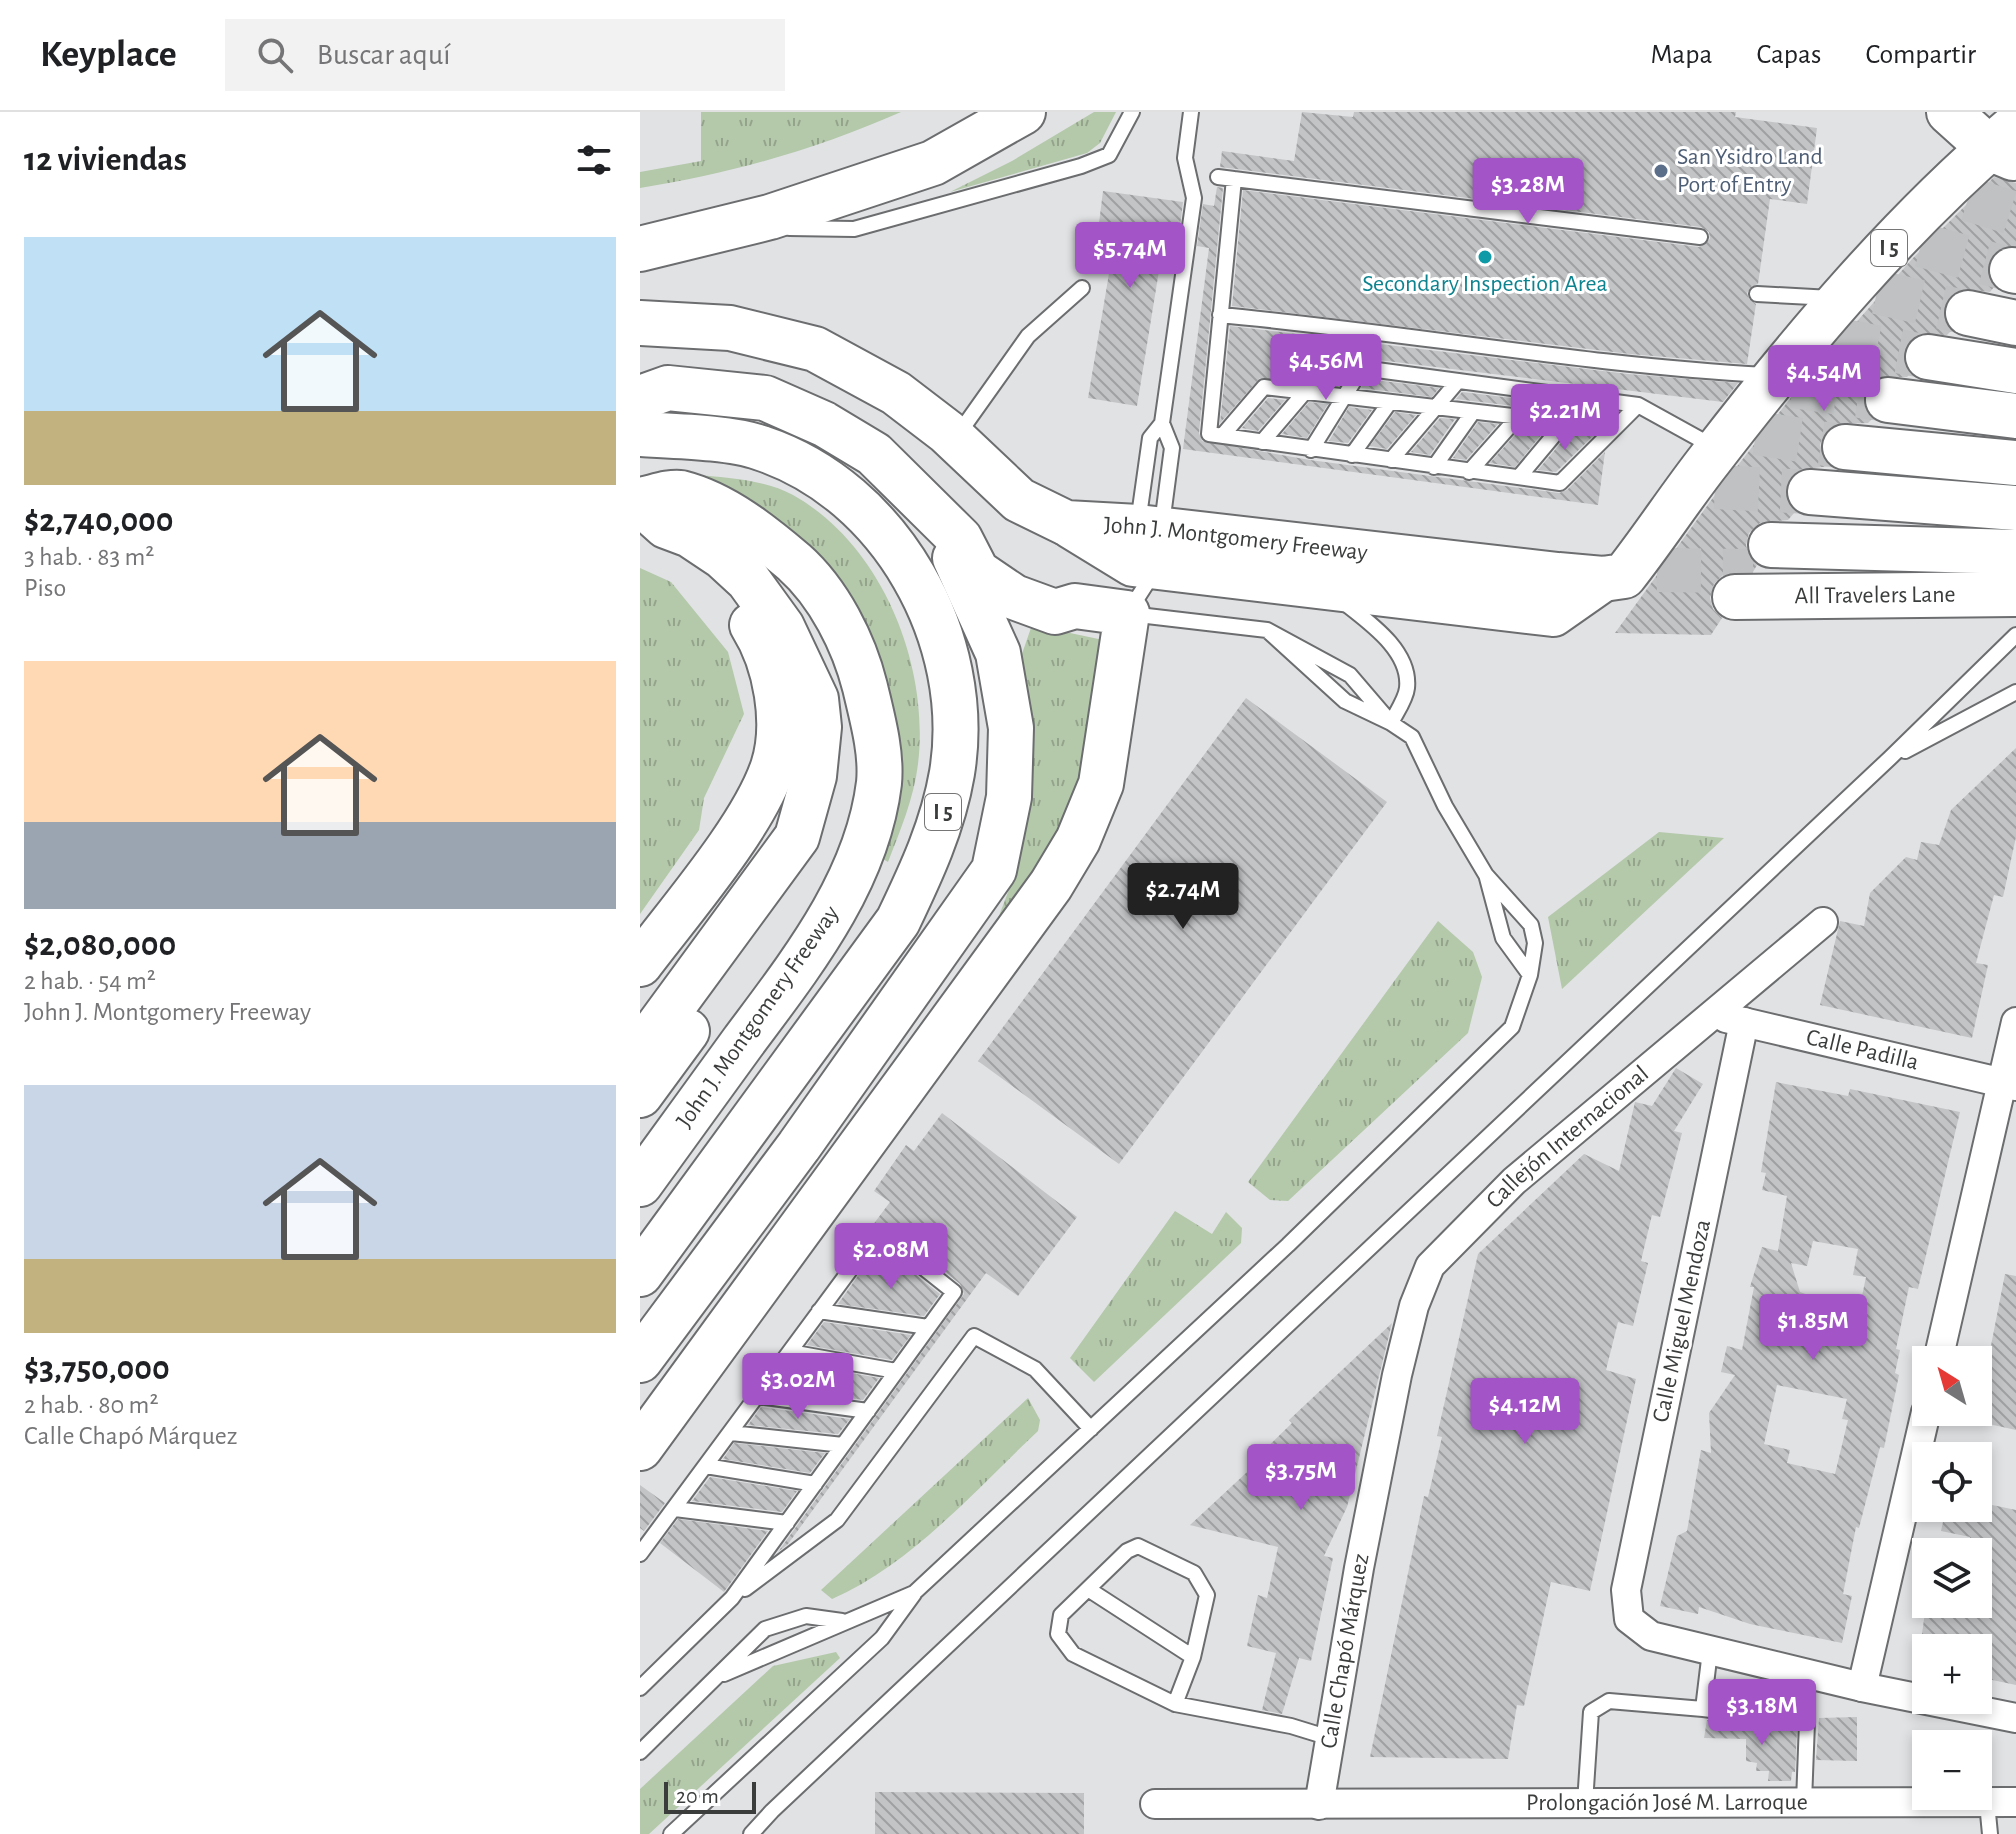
<!DOCTYPE html>
<html lang="es">
<meta charset="utf-8">
<style>
:root{--surface:#fff;--page:#f2f2f2;--text:#202124;--muted:#757577;--line:#e0e0e0;--accent:#a354c6}
body{margin:0;font-family:"Alegreya Sans",sans-serif;background:var(--page);color:var(--text);height:100vh;display:flex;flex-direction:column;font-size:30px;white-space:nowrap}
*{box-sizing:border-box;margin:0}
p{font-size:26px;color:var(--muted)}
.icon{flex:none;width:44px;height:44px;fill:none;stroke:currentColor;stroke-width:2;stroke-linecap:round;stroke-linejoin:round}
.map{position:relative;flex:1;overflow:hidden}
.drawer{display:flex;flex-direction:column;background:var(--surface);width:640px}
.drawer>*{flex:none}
.needle{width:52px;rotate:323deg}
.tools{position:absolute;left:1272px;top:1234px;display:grid;gap:16px}
.tools a{display:grid;place-items:center;width:80px;height:80px;border-radius:0px;background:var(--surface);box-shadow:0 4px 12px #0003;font-size:40px}
.scale{position:absolute;left:24px;bottom:20px;width:92px;box-sizing:border-box;padding-left:8px;border:4px solid #3b3c3c;border-top:0;font-size:22px;line-height:28px;white-space:nowrap;color:#3b3c3c;-webkit-text-stroke:6px #fff;paint-order:stroke}
.price{position:absolute;translate:-50% -68px;padding:0 18px;border-radius:8px;background:var(--accent);color:#fff;font-size:26px;line-height:52px;filter:drop-shadow(0 2px 4px #0008)}
.price::after{content:'';position:absolute;left:50%;top:48px;width:24px;height:18px;margin-left:-12px;background:inherit;clip-path:polygon(0 0,100% 0,50% 100%)}
.price.current{background:#222;color:#fff}
ul{padding:0;list-style:none}
li{display:grid;align-content:center;gap:16px;height:424px;padding:0 24px}
li span{display:grid;place-items:center;height:248px;border-radius:0px;color:#555}
li>.icon{margin-inline-start:auto}
span .icon{width:144px;height:144px;fill:#fffc;stroke-width:1}
li b{font-size:34px}
h2{display:flex;justify-content:space-between;align-items:center;height:96px;padding:0 24px;font-size:34px}
header{display:flex;align-items:center;gap:48px;box-sizing:border-box;height:112px;padding:0 40px;background:var(--surface);border-bottom:2px solid var(--line)}
header strong{font-size:38px}
nav{display:flex;gap:44px;margin-inline-start:auto;font-size:28px}
.search{width:560px;height:72px;background:var(--page);display:flex;align-items:center;gap:20px;box-sizing:border-box;padding:0 28px;border-radius:0px;color:var(--muted);font-size:30px}
main{display:flex;flex:1;min-height:0}
.map>svg:first-child{display:block}
</style>
<header>
<strong>Keyplace</strong>
<div class="search"><svg class="icon" aria-label="search" viewBox="0 0 24 24"><circle cx="10" cy="10" r="6"/><path d="M15 15l6 6"/></svg>Buscar aquí</div>
<nav><a>Mapa</a><a>Capas</a><a>Compartir</a></nav>
</header>
<main>
<section class="drawer">
<h2>12 viviendas<svg class="icon" aria-label="filters" viewBox="0 0 24 24"><path d="M4 7h16M4 17h16"/><circle cx="9" cy="7" r="2"/><circle cx="15" cy="17" r="2"/></svg></h2>
<ul>
<li><span style="background:linear-gradient(#bfe0f5 70%,#c2b280 0)"><svg class="icon" aria-label="home" viewBox="0 0 24 24"><path d="M3 11l9-7 9 7M6 9v11h12V9"/></svg></span><div><b>$2,740,000</b><p>3 hab. · 83 m²</p><p>Piso</p></div></li>
<li><span style="background:linear-gradient(#ffd9b3 65%,#9aa5b1 0)"><svg class="icon" aria-label="home" viewBox="0 0 24 24"><path d="M3 11l9-7 9 7M6 9v11h12V9"/></svg></span><div><b>$2,080,000</b><p>2 hab. · 54 m²</p><p>John J. Montgomery Freeway</p></div></li>
<li><span style="background:linear-gradient(#c9d6e8 70%,#c2b280 0)"><svg class="icon" aria-label="home" viewBox="0 0 24 24"><path d="M3 11l9-7 9 7M6 9v11h12V9"/></svg></span><div><b>$3,750,000</b><p>2 hab. · 80 m²</p><p>Calle Chapó Márquez</p></div></li>
</ul>
</section>
<div class="map">
<svg width="1376" height="1722" viewBox="0 0 1376 1722">
<defs>
<pattern id="grass-tufts" width="24" height="20" patternUnits="userSpaceOnUse" patternTransform="scale(2)"><rect width="24" height="20" fill="#b4c8aa"/><path d="M3 7l-1-3M5 7V3M7 7l1-3M15 17l-1-3M17 17v-4M19 17l1-3" fill="none" stroke="#94a48c"/></pattern>
<pattern id="building-back-hatch" width="6" height="6" patternUnits="userSpaceOnUse" patternTransform="scale(2)"><rect width="6" height="6" fill="#c2c4c6"/><path d="M-1 5l2 2M0 0l6 6M5-1l2 2" fill="none" stroke="#9fa0a2"/></pattern>
</defs>
<rect width="100%" height="100%" fill="#e0e2e4"/>
<path fill="url(#grass-tufts)" d="M61 0H261C177 37 90 62 0 76V60L61 49Z
M454 0H476L460 31 447 41 310 80 372 49Z
M59 363C89 366 126 368 153 383 242 433 290 553 278 652 274 686 260 719 248 750L238 744 246 589 92 388Z
M0 456 31 470 88 540 104 602 64 686 59 718 0 802Z
M392 513 468 529 439 680 411 745 351 825 373 767 376 559Z
M1019 720 1084 726 922 877 908 805Z
M798 809 833 840 842 865 828 921 648 1089 630 1088 608 1070Z
M535 1099 572 1122 586 1100 602 1116 601 1131 454 1270 430 1246Z
M388 1286 400 1308 398 1319C335 1378 272 1452 192 1487L181 1478Z
M196 1540 200 1546 9 1722H0V1677L133 1554Z"/>
<path fill="url(#building-back-hatch)" fill-rule="evenodd" d="M662 0 713 5 714 0H1096L1095 5 1177 16 1167 92 1130 87 1118 172 1112 174 1107 181 1109 187 1116 192 1107 252 990 242 592 194 603 78 1059 135 1070 127 1069 120 1061 115 580 55 582 39 654 49Z
M1354 65 1376 71V134L1355 140 1348 151V164L1354 175 1350 180 1321 177 1310 184 1303 197 1304 208 1311 219 1307 223 1278 222 1268 230 1264 240V253L1270 262 1267 265H1239L1228 274 1223 286 1225 297 1232 307 1228 311 1195 312 1185 320 1180 333 1182 345 1190 354 1159 358 1149 367 1145 377 1147 390 1155 400 1148 408 1120 411 1109 421 1106 433 1109 444 1117 453 1113 460 1083 463 1074 472 1070 486 1073 497 1082 506 1071 523 975 521 1080 376 1160 274 1272 147Z
M577 75 583 76 559 321 562 329 670 348 919 381 927 378 965 340 958 393 543 337 569 136 557 134 563 92 574 94Z
M463 79 543 90 538 131 524 128 497 294 448 286 476 120 458 119Z
M590 214 988 262 1098 271 1083 290 722 246 714 251 699 274 620 266 580 311Z
M727 267 799 276 792 285 721 276Z
M822 280 880 287 874 294 816 287Z
M628 286 645 288 618 319 602 316Z
M669 290 688 292 667 326 642 322Z
M904 290 970 299V305L898 297Z
M709 295 732 298 708 331 689 329Z
M755 300 776 303 747 337 730 334Z
M800 306 815 307 790 343 771 340Z
M838 310 858 312 826 348 813 346Z
M882 315 905 318 875 355 850 351Z
M929 321 953 324 916 360 898 358Z
M606 586 747 690 479 1052 338 949Z
M1376 636V725L1363 785 1354 783 1336 851 1348 853 1332 926 1180 893 1200 809 1224 814 1230 781 1266 745 1277 748 1281 730 1299 733 1311 698Z
M1036 956 1063 972 1034 1019 1042 1021 1020 1105 1012 1103 1001 1149 1008 1151 993 1214 978 1210 966 1258 996 1267 950 1479 911 1470 884 1594 877 1593 868 1647 730 1645 784 1384 788 1385 802 1325 797 1324 838 1142 944 1042 979 1059 995 990 1012 994Z
M1136 970 1208 984 1210 977 1320 1000 1278 1177 1269 1175 1256 1237 1260 1238 1255 1261 1259 1263 1244 1336 1240 1335 1219 1416 1216 1415 1203 1482 1212 1484 1202 1531 1110 1512 1059 1495 1058 1502 1020 1494 1037 1424 1047 1419 1061 1338 1071 1341 1069 1301 1095 1263 1081 1260 1087 1234 1102 1238 1114 1175H1110L1122 1135 1138 1139 1147 1084 1122 1078 1126 1061 1121 1060ZM1173 1129 1218 1137 1213 1163 1226 1165 1213 1227 1162 1216 1168 1183 1160 1180 1151 1151 1167 1154ZM1137 1273 1207 1287 1202 1307 1208 1308 1195 1362 1147 1351 1150 1338 1124 1332Z
M302 1001 437 1105 378 1184 346 1161 148 1432 138 1440 324 1182 320 1172 281 1141 241 1127 232 1129 209 1145 250 1090 234 1079 266 1033 274 1039Z
M240 1148 270 1158 300 1182 284 1204 198 1192 220 1161Z
M1365 1162 1376 1164V1318L1331 1308 1333 1300H1338V1280L1344 1254H1347Z
M184 1210 271 1223 252 1248 167 1233Z
M752 1211 707 1395 684 1444 693 1446 671 1549 659 1546 642 1602 622 1598 636 1541 607 1534 618 1483 627 1486 638 1435 550 1413 620 1348 615 1347 652 1311 649 1308Z
M154 1251 239 1266 223 1288 135 1276Z
M121 1295 210 1307 198 1322 108 1313Z
M94 1331 185 1341 170 1361 83 1347Z
M70 1365 157 1379 142 1400 52 1389Z
M0 1373 25 1391 4 1419 0 1416Z
M1338 1390 1376 1398V1573L1338 1565V1536H1280L1286 1493 1314 1499 1315 1492H1338V1440H1327L1330 1425 1301 1419 1306 1396H1338Z
M38 1407 128 1419 84 1480 20 1431Z
M1217 1605V1649L1176 1648 1179 1606Z
M1067 1608 1157 1619 1155 1660H1152L1151 1669H1128L1129 1659H1116L1117 1651 1106 1649V1627L1064 1626Z
M235 1680 444 1681V1722H235Z"/>
<g fill="none" stroke-linecap="round" stroke-linejoin="round">
<path stroke="#bfc1c2" stroke-width="44" stroke-dasharray="44 22" stroke-linecap="butt" d="M1328 87 1376 102
M1281 133 1372 158
M1237 180 1328 201
M1194 227 1288 245
M1153 274 1248 288
M1116 321 1205 335
M1075 375 1170 380
M1017 458 1113 459"/>
<defs>
<path id="lane" d="M578 65 1060 125
M594 67 569 322 920 371 998 293
M149 116 214 117 441 54 469 43 492 0
M1117 182 1191 186
M580 203C763 220 943 253 1126 263
M522 311 532 336 522 412
M317 324 388 224 442 176
M582 324 624 275 975 316
M622 330 664 281
M671 338 722 256 998 293 1074 335
M712 343 750 290
M751 348 818 269
M794 355 833 300
M829 360 900 280
M879 365 925 310
M498 411 510 326 522 311 554 86 545 46 551 0
M702 489C727 509 771 538 767 576 766 587 756 601 751 611
M489 499 514 460
M490 502 627 518 710 563 746 605
M1265 639 1376 580
M847 766 863 826 890 863
M179 1199 288 1215
M150 1240 256 1259
M118 1284 228 1299
M91 1321 203 1333
M66 1354 175 1372
M35 1397 147 1411
M0 1442 213 1154 238 1137 275 1149 314 1180 92 1486 0 1576
M105 1477 197 1408 334 1224 395 1257 451 1317
M448 1477 553 1545
M84 1562 274 1481 648 1133 872 915 890 863 895 831 891 813 846 763 805 694 772 625 751 611 705 589 627 518
M535 1592 553 1545 567 1483 554 1461 498 1434 487 1439 421 1503 418 1522 433 1542 535 1592 651 1614 690 1626
M1063 1597 1167 1610 1164 1690
M0 1640 125 1517 166 1504 202 1509
M945 1691 951 1600 969 1589 1063 1597 1070 1539
M1347 1691 1350 1722
M31 1722 242 1526 274 1482
M111 1722 132 1699 1250 646 1376 523"/>
<g id="street">
<path id="s1" d="M1086 906 1376 974"/>
<path d="M1104 910 986 1478 989 1507 1011 1524 1222 1575 1376 1606"/>
<path d="M1298 1248 1376 910"/>
<path d="M1222 1575 1286 1300"/>
<path id="s2" d="M515 1692 1376 1690"/>
<path id="s3" d="M679 1693 719 1456 757 1263 774 1194 790 1154 874 1069 1183 810"/>
</g>
<g id="highway">
<path d="M1309 0 1349 36 1373 46"/>
<path d="M0 137 130 105 293 51 383 0"/>
<path d="M1372 158 1376 159"/>
<path d="M1328 201 1376 211"/>
<path id="s4" d="M0 211 90 216 175 237 256 281 307 320 379 388 426 411 498 415 918 463 963 467 984 464C1014 426 1041 384 1071 346 1162 228 1262 109 1376 13"/>
<path d="M1288 245 1376 259"/>
<path d="M0 286 28 276 125 286 184 312 234 342 320 427 337 460 374 485 415 500 435 494 487 501 461 672 438 728 411 773 0 1336"/>
<path d="M1248 288 1376 304"/>
<path d="M0 322C33 324 91 325 121 336 251 379 334 527 312 661 303 714 281 761 258 809L0 1162"/>
<path d="M1205 335 1376 351"/>
<path d="M1170 380 1376 396"/>
<path d="M0 388C12 386 30 379 41 381 84 392 122 423 154 450 189 481 214 531 225 575 232 605 242 640 239 671 227 770 161 852 103 930 69 977 34 1025 0 1072"/>
<path d="M0 391 26 414 50 423 83 445 108 468 142 515 176 587 179 615 174 664 157 725 0 939"/>
<path d="M431 414 493 452 913 502 963 467"/>
<path d="M1131 433 1376 440"/>
<path id="s5" d="M1095 485 1376 482"/>
<path d="M0 852C40 799 113 715 133 655 147 611 136 551 112 513"/>
<path d="M0 983 47 919"/>
<path d="M0 1248 159 1034 354 758 369 685 371 616 358 541 315 446"/>
</g>
</defs>
<use href="#lane" stroke="#6b6d6f" stroke-width="18"/>
<use href="#street" stroke="#6b6d6f" stroke-width="32"/>
<use href="#highway" stroke="#6b6d6f" stroke-width="48"/>
<use href="#lane" stroke="#fff" stroke-width="14"/>
<use href="#street" stroke="#fff" stroke-width="28"/>
<use href="#highway" stroke="#fff" stroke-width="44"/>
</g>
<circle fill="#5c6f8a" stroke="#fff" stroke-width="3" cx="1021" cy="59" r="8"/>
<circle fill="#0f9aa8" stroke="#fff" stroke-width="3" cx="845" cy="145" r="8"/>
<g text-anchor="middle" dominant-baseline="central" stroke-width="6" stroke-linejoin="round" paint-order="stroke">
<g fill="#fff" stroke="#767676" stroke-width="2">
<rect x="1231" y="118" width="36" height="36" rx="6"/>
<rect x="285" y="682" width="36" height="36" rx="6"/>
</g>
<g font-size="22" font-weight="bold" fill="#3b3c3c">
<text x="1249" y="136">I 5</text>
<text x="303" y="700">I 5</text>
</g>
<g font-size="24" fill="#4e5e75" stroke="#fff" text-anchor="start">
<text x="1037" y="45">San Ysidro Land<tspan x="1037" dy="28">Port of Entry</tspan></text>
</g>
<g font-size="24" fill="#0d838f" stroke="#fff">
<text x="845" y="172">Secondary Inspection Area</text>
</g>
<g font-size="24" fill="#3b3c3c" stroke="#fff">
<text stroke="none"><textPath href="#s4" startOffset="656">John J. Montgomery Freeway</textPath></text>
<text stroke="none"><textPath href="#s5" startOffset="140">All Travelers Lane</textPath></text>
<text transform="translate(118 905) rotate(-55)">John J. Montgomery Freeway</text>
<text stroke="none"><textPath href="#s1" startOffset="140">Calle Padilla</textPath></text>
<text stroke="none"><textPath href="#s3" startOffset="740">Callejón Internacional</textPath></text>
<text transform="translate(1042 1209) rotate(-78)">Calle Miguel Mendoza</text>
<text stroke="none"><textPath href="#s3" startOffset="156">Calle Chapó Márquez</textPath></text>
<text stroke="none"><textPath href="#s2" startOffset="512">Prolongación José M. Larroque</textPath></text>
</g>
</g>
</svg>
<div class="tools">
<a><svg class="needle" viewBox="-14 -14 28 28"><path d="M0-13l5 13h-10z" fill="#e53935"/><path d="M0 13l5-13h-10z" fill="#757577"/></svg></a>
<a><svg class="icon" aria-label="locate" viewBox="0 0 24 24"><circle cx="12" cy="12" r="6"/><path d="M12 2v4M12 18v4M2 12h4M18 12h4"/></svg></a>
<a><svg class="icon" aria-label="layers" viewBox="0 0 24 24"><path d="M12 4l9 5-9 5-9-5zM3 14l9 5 9-5"/></svg></a>
<a>+</a>
<a>−</a>
</div>
<div class="scale">20 m</div>
<b class="price" style="left:888px;top:114px">$3.28M</b>
<b class="price" style="left:490px;top:178px">$5.74M</b>
<b class="price" style="left:686px;top:290px">$4.56M</b>
<b class="price" style="left:1184px;top:301px">$4.54M</b>
<b class="price" style="left:925px;top:340px">$2.21M</b>
<b class="price current" style="left:543px;top:819px">$2.74M</b>
<b class="price" style="left:251px;top:1179px">$2.08M</b>
<b class="price" style="left:1173px;top:1250px">$1.85M</b>
<b class="price" style="left:158px;top:1309px">$3.02M</b>
<b class="price" style="left:885px;top:1334px">$4.12M</b>
<b class="price" style="left:661px;top:1400px">$3.75M</b>
<b class="price" style="left:1122px;top:1635px">$3.18M</b>
</div>
</main>
